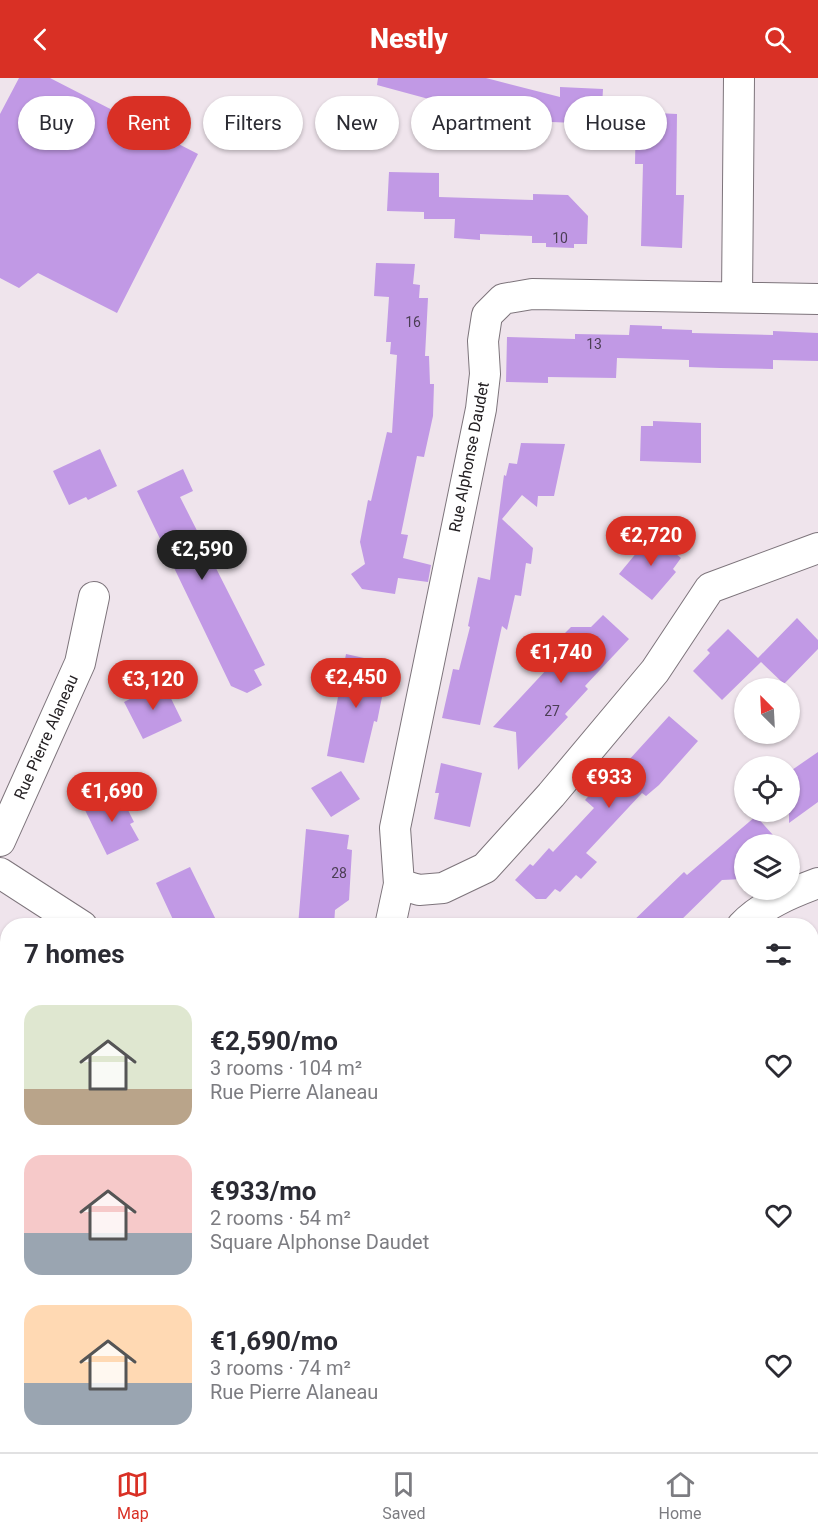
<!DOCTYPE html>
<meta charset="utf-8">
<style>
:root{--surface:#fff;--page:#f2f2f3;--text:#2b2b33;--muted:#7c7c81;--line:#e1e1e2;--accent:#d93025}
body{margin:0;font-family:Roboto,sans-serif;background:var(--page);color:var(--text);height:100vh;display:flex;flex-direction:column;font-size:22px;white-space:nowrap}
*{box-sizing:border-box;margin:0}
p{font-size:20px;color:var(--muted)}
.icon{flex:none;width:33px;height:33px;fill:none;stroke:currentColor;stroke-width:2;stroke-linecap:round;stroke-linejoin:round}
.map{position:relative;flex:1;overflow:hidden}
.panel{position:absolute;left:0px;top:840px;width:819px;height:534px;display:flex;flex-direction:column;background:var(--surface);border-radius:24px 24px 0 0;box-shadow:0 2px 4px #0004}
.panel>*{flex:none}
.top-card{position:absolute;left:18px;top:18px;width:783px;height:54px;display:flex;gap:12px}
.needle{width:39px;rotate:336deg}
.controls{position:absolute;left:734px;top:600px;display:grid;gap:12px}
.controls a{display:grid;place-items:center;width:66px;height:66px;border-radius:50%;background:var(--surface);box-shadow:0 2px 4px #0004;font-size:30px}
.price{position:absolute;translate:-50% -51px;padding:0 14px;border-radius:21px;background:var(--accent);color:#fff;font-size:20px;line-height:39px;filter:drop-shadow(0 2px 3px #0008)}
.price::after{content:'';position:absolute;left:50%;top:36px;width:18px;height:14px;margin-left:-9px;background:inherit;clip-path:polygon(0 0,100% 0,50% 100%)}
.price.selected{background:#222;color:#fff}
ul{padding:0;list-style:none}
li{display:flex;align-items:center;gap:18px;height:150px;padding:0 24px}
li span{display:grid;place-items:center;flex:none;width:168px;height:120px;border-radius:18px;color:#555}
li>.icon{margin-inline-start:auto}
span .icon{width:72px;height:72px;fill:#fffc;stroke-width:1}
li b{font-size:26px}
h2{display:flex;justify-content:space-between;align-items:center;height:72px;padding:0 24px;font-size:26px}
.chip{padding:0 21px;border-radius:27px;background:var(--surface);box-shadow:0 2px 4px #0004;font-size:21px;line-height:54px}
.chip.selected{background:var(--accent);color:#fff}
header{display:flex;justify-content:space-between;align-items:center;height:78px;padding:0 24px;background:var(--accent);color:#fff;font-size:27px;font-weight:800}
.tab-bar{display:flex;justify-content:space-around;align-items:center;height:84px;border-top:2px solid var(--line);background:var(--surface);font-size:16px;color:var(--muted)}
.tab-bar a{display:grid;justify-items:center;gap:3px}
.tab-bar .selected{color:var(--accent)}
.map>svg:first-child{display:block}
</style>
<header><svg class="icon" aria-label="back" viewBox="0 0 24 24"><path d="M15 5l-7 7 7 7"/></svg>Nestly<svg class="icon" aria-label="search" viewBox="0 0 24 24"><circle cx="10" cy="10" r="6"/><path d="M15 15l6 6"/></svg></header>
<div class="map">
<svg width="818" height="1374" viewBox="0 0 818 1374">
<rect width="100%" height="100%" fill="#efe4ec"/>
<path fill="#c199e5" d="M19 0H50L198 76 117 235 38 195 19 210 0 200V36Z
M378 0H486L560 19V9L603 11 601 46 526 43 525 47 377 7Z
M636 34 677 36 676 117H684L682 170 641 168 643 86H635Z
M389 94 439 95V119L533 122V116L568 117 588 138 587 166H574V170L546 169V165H532V158L480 156V162L454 160 455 141H424V134L387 133Z
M376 185 415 186 413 206 420 207 419 220H428L425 278H429L430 306H434L433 338 424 379 417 378 401 456 408 457 403 480 431 487 428 504 398 500 395 516 362 511 351 496 365 486 360 464 368 422 371 423 387 354 392 355 397 277 390 276 391 264H386L389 219 374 218Z
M630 247 662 248V251L692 252V255L773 257V253L818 255V283L773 282V291L720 290 689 289V282L617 280 616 300 548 299V305L506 304 507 259 575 261V256L629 257Z
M653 343 701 345V385L640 383 641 348H653Z
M521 365 565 366 554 418H538L537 429 522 417 502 441 533 470 531 486 526 485 521 518 515 517 507 552 502 548 480 647 442 640 453 591 459 592 470 549 468 548 478 499 490 502 504 397 506 398 509 385 517 386Z
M100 371 117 408 88 422 86 419 69 427 53 393Z
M183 391 193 413 180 419 265 587 254 592 262 607 247 615 231 608 137 413Z
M652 456 681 480 673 491 676 494 652 522 619 496Z
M603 537 629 561 585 608 588 611 565 636 568 639 518 692 516 654 493 649 548 590 541 584 562 558 571 549H591Z
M797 540 818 562V571L784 606 761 584 722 622 693 593 710 575 707 572 728 551 758 580Z
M346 576 382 584 375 617 382 619 377 644 374 643 364 685 327 678Z
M163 604 182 643 143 661 124 624Z
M669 638 698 663 659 707 646 718 642 715 586 775 597 784 581 801 576 797 560 814 555 811 546 821H536L515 802 530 786 533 788 549 770 553 774 594 730 585 722 614 690 618 694Z
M818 674V724L789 745V694Z
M441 685 482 695 470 749 434 741 439 715H435Z
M341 693 360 721 331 739 311 710Z
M119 714 134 744 130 746 139 762 107 777 84 730Z
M756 738 781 766H744V801L722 802 675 848H628L684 794 687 797Z
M306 751 349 757 347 771 352 772 349 822 335 832 334 848H298Z
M190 789 219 848H176L156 805Z"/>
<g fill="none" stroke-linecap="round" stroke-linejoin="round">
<defs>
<path id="street" d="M737 219 739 0
M0 763 80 585 94 519
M0 795 82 848
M399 806 419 812 443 810 485 790 551 717 655 593 710 510 818 470
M390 848 399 806 395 750 481 331 485 296 483 263 487 237 503 221 532 216 818 221
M742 848C762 827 791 815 818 805
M422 1366 423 1374
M643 1366 644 1374
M12 1374 13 1366
M251 1374 253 1366"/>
</defs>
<use href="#street" stroke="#7d747b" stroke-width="32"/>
<use href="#street" stroke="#fff" stroke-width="30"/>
</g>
<g text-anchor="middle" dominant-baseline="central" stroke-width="4.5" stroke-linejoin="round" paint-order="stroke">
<g font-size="14" fill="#4b3e54">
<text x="560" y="160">10</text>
<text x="413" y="244">16</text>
<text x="594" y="266">13</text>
<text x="552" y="633">27</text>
<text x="339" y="795">28</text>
</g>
<g font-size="16" fill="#242023" stroke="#fff">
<text transform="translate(469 379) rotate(-79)">Rue Alphonse Daudet</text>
<text transform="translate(46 659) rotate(-66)">Rue Pierre Alaneau</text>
</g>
</g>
</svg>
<div class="controls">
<a><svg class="needle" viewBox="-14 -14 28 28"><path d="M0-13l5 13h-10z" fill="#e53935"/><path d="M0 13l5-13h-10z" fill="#7c7c81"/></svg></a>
<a><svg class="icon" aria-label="locate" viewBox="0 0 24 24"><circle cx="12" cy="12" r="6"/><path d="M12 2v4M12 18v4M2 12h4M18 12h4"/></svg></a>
<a><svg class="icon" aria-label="layers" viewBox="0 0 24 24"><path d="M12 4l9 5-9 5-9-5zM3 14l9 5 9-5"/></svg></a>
</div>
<b class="price" style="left:651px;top:489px">€2,720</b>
<b class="price selected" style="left:202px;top:503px">€2,590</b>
<b class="price" style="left:561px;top:606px">€1,740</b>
<b class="price" style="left:356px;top:631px">€2,450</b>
<b class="price" style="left:153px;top:633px">€3,120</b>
<b class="price" style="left:609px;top:731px">€933</b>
<b class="price" style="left:112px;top:745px">€1,690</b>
<div class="top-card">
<a class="chip">Buy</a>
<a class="chip selected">Rent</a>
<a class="chip">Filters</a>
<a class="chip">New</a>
<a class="chip">Apartment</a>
<a class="chip">House</a>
</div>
<section class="panel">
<h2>7 homes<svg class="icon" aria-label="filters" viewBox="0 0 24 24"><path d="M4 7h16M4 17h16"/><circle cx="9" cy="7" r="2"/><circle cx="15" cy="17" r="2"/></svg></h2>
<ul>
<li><span style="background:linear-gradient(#dfe7d0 70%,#b9a48a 0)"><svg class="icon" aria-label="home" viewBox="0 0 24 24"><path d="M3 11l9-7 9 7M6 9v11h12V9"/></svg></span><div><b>€2,590/mo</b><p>3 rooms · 104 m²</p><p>Rue Pierre Alaneau</p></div><svg class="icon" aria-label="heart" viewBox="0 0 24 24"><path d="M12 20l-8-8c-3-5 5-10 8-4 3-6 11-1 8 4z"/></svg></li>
<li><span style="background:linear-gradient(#f6c9c9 65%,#9aa5b1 0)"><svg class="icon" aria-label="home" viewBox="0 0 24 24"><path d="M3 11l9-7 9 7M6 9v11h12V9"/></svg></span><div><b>€933/mo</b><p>2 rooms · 54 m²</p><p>Square Alphonse Daudet</p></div><svg class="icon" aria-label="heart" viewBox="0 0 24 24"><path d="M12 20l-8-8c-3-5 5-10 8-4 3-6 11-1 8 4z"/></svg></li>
<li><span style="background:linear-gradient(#ffd9b3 65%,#9aa5b1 0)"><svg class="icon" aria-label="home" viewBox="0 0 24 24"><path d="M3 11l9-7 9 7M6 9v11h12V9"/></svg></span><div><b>€1,690/mo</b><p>3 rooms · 74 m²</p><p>Rue Pierre Alaneau</p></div><svg class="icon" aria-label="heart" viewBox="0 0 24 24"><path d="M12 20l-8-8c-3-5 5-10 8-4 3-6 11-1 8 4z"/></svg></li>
</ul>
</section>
</div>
<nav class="tab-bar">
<a class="selected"><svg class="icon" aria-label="map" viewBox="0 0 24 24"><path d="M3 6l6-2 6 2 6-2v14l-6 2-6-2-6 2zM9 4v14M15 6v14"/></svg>Map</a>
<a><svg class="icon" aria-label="saved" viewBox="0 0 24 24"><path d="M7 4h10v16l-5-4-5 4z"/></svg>Saved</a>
<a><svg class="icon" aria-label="home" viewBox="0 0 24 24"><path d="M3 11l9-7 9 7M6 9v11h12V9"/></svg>Home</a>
</nav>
